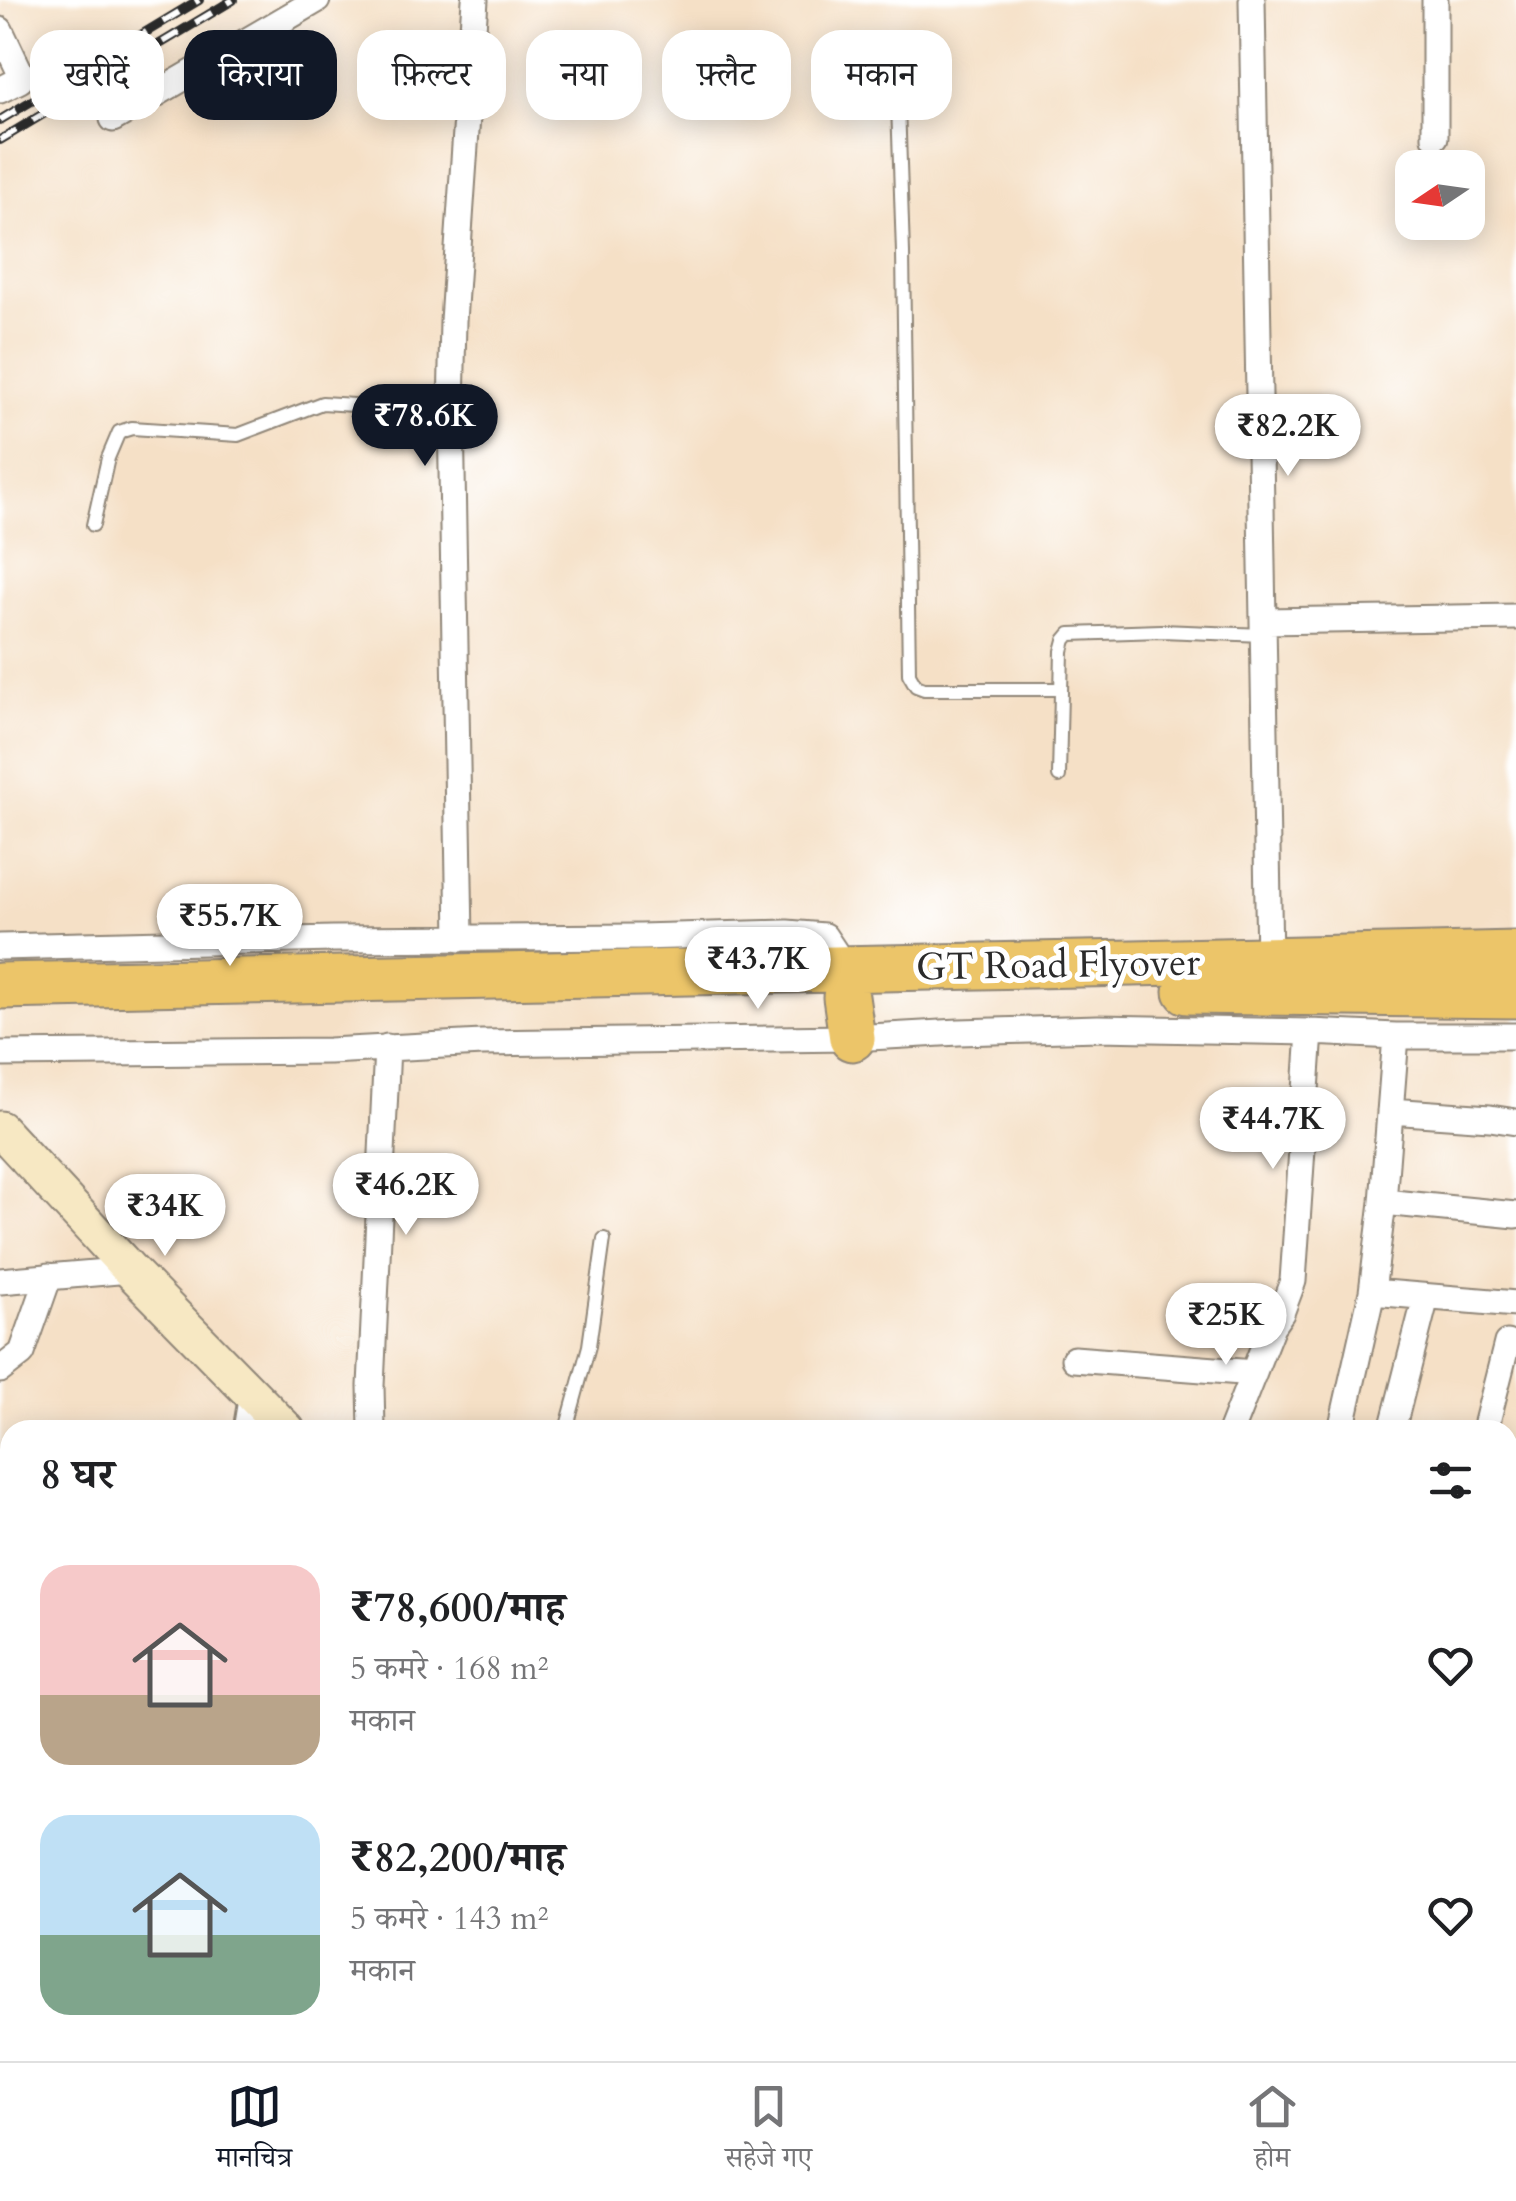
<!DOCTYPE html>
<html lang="hi">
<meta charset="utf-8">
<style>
:root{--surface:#fff;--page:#f2f2f2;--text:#202124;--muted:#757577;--line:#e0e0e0;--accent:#111827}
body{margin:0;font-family:Cardo,"Noto Serif Devanagari",serif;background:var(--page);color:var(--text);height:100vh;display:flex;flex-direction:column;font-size:38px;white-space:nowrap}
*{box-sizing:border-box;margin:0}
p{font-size:32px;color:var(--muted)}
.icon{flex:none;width:55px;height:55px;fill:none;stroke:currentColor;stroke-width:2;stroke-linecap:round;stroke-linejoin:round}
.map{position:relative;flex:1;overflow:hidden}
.drawer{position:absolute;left:0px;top:1420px;width:1518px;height:642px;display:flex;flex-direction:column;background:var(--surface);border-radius:30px 30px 0 0;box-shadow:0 5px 25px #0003}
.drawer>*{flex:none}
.top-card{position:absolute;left:30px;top:30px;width:1000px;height:90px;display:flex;gap:20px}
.needle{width:65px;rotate:257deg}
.fabs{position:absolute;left:1395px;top:150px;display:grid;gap:20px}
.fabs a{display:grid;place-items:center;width:90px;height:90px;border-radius:20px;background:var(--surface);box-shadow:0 5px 25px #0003;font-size:50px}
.price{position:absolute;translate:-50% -85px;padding:0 22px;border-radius:35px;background:#fff;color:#222;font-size:32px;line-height:65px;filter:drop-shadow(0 2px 5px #0008)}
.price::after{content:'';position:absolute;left:50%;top:60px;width:30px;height:22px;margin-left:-15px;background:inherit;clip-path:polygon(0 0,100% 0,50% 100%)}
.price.on{background:var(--accent);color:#fff}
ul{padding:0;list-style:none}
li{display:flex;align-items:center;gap:30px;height:250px;padding:0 40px}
li span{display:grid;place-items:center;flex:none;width:280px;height:200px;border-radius:30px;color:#555}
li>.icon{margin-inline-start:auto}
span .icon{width:120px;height:120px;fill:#fffc;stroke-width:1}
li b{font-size:42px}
h2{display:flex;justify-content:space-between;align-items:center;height:120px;padding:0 40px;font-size:42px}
.tag{padding:0 35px;border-radius:30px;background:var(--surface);box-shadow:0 5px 25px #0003;font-size:35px;line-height:90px}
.tag.on{background:var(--accent);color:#fff}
.tabs{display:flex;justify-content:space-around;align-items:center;height:140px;border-top:2px solid var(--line);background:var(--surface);font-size:28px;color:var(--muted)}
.tabs a{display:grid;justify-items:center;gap:5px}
.tabs .on{color:var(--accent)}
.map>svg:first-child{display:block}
</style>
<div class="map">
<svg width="1516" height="2061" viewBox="0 0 1516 2061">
<rect width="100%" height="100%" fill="#fff"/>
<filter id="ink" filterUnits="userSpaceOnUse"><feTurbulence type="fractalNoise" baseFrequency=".01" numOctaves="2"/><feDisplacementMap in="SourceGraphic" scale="20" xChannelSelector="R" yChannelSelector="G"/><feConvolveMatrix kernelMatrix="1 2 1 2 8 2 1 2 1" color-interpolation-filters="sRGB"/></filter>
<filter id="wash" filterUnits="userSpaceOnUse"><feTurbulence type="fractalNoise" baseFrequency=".0048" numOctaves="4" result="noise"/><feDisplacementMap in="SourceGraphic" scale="40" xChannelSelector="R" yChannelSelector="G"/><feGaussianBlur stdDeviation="2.25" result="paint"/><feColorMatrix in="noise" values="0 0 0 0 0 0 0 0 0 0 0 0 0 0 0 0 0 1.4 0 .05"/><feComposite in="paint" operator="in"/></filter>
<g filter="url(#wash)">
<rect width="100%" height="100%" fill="#f5e0c6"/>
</g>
<g filter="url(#ink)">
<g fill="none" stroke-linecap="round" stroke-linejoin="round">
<defs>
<path id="lane" d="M896 45 903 253 909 674 916 686 924 689H1061
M93 525 108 458 119 432 132 428 238 435 322 403 451 411
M1059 776 1062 651 1065 640 1070 634 1161 631 1264 635
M566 1430 589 1346 604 1239"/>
<path id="street" d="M1252 0 1269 960
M1435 0V137
M0 30 21 74 20 80 0 90
M113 119 317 0
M1263 621 1516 617
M460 939 451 411 453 321 475 0
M0 947 333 939 639 937 787 933 824 936 846 969
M0 1054 329 1051 482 1043 852 1038 959 1032 1098 1028 1310 1032 1396 1036H1516
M1390 1111 1490 1118 1516 1122
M1383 1202 1516 1215
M0 1281 130 1270
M1372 1292 1516 1304
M1074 1359 1254 1373
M0 1370 22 1353 49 1276
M246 1430 252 1394
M372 1430 371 1386 387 1047
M1231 1430 1272 1326 1281 1313 1293 1281 1310 1032
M1341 1430 1372 1292 1383 1202 1396 1036
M1392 1430 1426 1297
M1485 1430 1507 1343
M0 1489 10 1491
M1508 1602 1516 1603
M0 1623 10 1627
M1508 1735 1516 1737
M0 1784 10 1734
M1508 1823 1516 1801
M0 2026 10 2027
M208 2052 263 2061
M854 2052 874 2061
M148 2061 150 2052
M294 2061 295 2052
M585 2061 589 2052
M933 2061 935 2052
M1262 2061 1265 2052
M1390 2061 1394 2052"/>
<path id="secondary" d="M0 1129 130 1270 287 1430
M1092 2052 1111 2061"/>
<path id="highway" d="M0 986 1133 963 1516 954
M1187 991 1516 995
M846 997 852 1038"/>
</defs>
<use href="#lane" stroke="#908678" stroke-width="16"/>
<use href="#street" stroke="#908678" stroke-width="29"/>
<use href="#secondary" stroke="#908678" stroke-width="39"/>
<use href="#highway" stroke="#908678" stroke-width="49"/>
<use href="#lane" stroke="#fff" stroke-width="12"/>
<use href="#street" stroke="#fff" stroke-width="25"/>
<use href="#secondary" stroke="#f7e8c3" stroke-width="35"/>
<use href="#highway" stroke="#ecc569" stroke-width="45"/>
<defs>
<path id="rail" d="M0 120 199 0
M0 140 233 0"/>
</defs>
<use href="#rail" stroke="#2b2b2b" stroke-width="10"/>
<use href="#rail" stroke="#fff" stroke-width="6" stroke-dasharray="19" stroke-linecap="butt"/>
</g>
</g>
<g text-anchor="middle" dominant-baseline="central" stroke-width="10" stroke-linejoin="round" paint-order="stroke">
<g font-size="38" fill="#2b2b2b" stroke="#fff">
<text transform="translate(1058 965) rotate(-1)">GT Road Flyover</text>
</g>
</g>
</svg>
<div class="fabs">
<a><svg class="needle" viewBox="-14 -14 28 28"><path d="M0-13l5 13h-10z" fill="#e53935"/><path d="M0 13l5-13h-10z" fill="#757577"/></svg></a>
</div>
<b class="price on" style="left:425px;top:469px">₹78.6K</b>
<b class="price" style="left:1288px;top:479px">₹82.2K</b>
<b class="price" style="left:230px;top:969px">₹55.7K</b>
<b class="price" style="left:758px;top:1012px">₹43.7K</b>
<b class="price" style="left:1273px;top:1172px">₹44.7K</b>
<b class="price" style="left:406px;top:1238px">₹46.2K</b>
<b class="price" style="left:165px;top:1259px">₹34K</b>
<b class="price" style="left:1226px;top:1368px">₹25K</b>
<div class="top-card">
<a class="tag">खरीदें</a>
<a class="tag on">किराया</a>
<a class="tag">फ़िल्टर</a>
<a class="tag">नया</a>
<a class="tag">फ़्लैट</a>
<a class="tag">मकान</a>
</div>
<section class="drawer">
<h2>8 घर<svg class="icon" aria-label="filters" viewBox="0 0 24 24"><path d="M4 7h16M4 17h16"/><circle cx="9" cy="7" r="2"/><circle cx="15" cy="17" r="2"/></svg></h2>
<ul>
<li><span style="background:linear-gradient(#f6c9c9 65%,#b9a48a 0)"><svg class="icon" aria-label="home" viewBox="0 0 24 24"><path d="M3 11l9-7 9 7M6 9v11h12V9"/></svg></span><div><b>₹78,600/माह</b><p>5 कमरे · 168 m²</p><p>मकान</p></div><svg class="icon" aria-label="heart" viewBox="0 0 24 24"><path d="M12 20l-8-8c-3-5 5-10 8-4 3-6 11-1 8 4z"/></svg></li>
<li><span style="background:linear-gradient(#bfe0f5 60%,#7fa58c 0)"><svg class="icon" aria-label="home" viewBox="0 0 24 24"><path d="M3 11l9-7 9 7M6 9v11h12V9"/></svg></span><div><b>₹82,200/माह</b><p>5 कमरे · 143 m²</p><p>मकान</p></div><svg class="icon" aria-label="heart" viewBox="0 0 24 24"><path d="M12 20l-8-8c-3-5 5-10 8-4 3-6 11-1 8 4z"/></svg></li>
</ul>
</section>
</div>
<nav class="tabs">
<a class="on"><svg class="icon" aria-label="map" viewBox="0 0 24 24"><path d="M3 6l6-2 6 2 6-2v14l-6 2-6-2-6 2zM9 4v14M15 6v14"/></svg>मानचित्र</a>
<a><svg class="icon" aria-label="saved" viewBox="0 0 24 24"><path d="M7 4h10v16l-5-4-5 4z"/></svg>सहेजे गए</a>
<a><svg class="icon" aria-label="home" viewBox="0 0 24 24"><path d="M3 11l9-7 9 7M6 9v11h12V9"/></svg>होम</a>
</nav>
